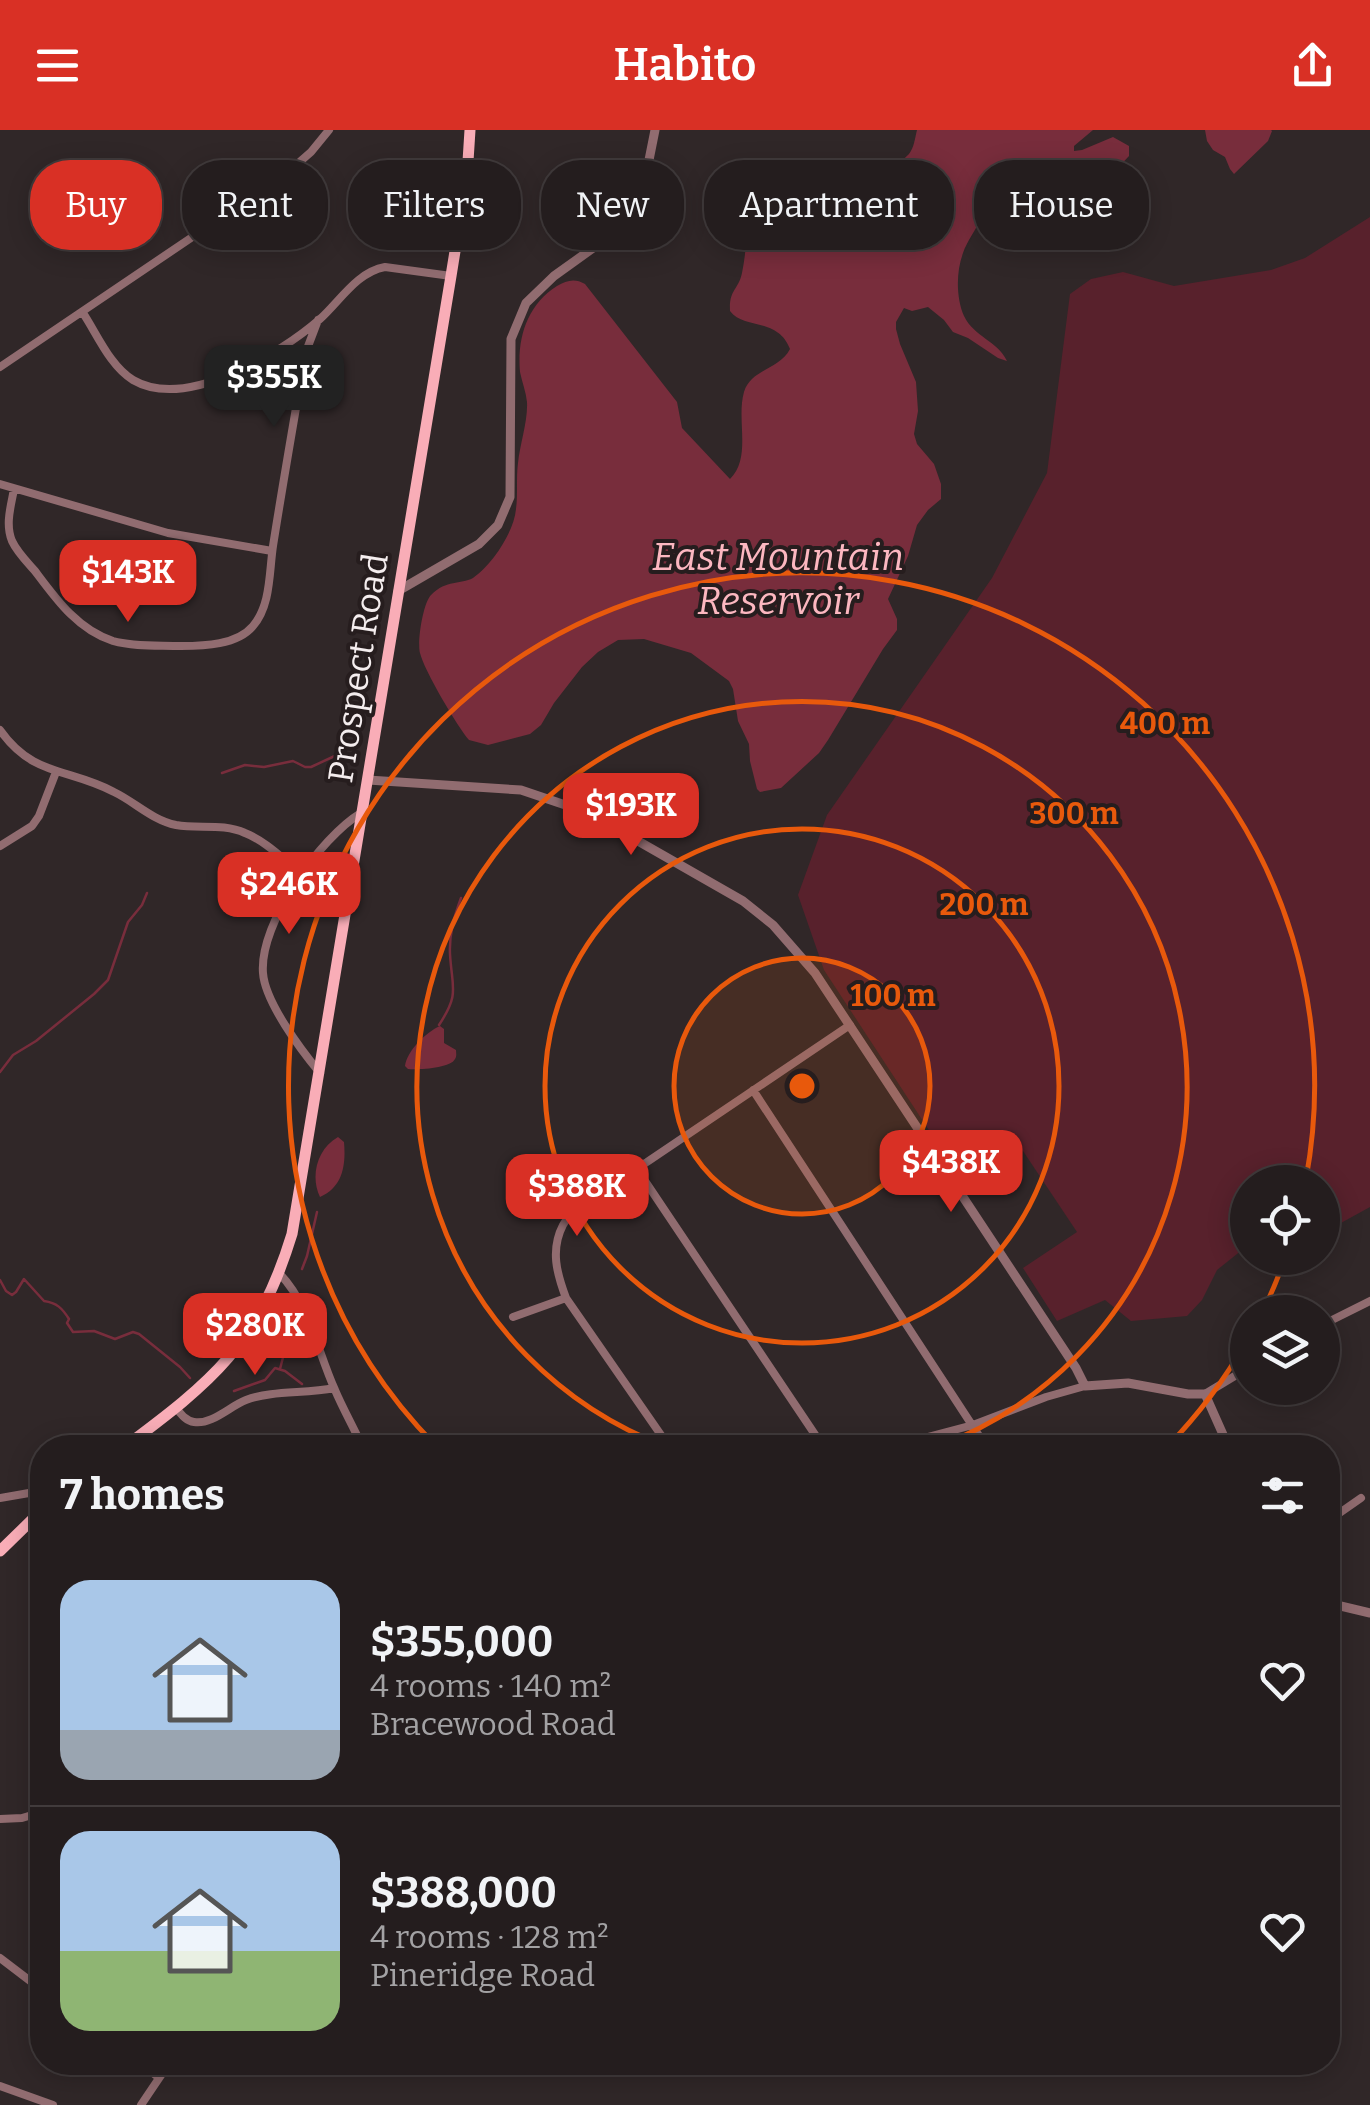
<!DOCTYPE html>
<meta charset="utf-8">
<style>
:root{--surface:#241d1e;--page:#2c2627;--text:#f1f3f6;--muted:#a3a2a4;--line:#413b3c;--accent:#d93025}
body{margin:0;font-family:Bitter,serif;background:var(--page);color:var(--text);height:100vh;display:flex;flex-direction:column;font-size:38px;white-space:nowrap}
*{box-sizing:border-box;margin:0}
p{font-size:32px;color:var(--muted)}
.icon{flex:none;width:55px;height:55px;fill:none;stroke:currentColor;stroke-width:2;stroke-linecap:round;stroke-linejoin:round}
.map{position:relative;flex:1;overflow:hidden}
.side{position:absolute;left:30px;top:1305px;width:1310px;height:640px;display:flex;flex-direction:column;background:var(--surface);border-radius:40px;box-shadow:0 5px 25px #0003,0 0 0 2px var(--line)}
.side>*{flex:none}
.guide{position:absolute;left:30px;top:30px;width:1310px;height:90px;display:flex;gap:20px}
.buttons{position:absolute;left:1230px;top:1035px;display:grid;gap:20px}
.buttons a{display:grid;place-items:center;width:110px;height:110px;border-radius:50%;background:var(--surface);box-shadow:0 5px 25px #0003,0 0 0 2px var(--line);font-size:50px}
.price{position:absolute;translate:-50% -85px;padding:0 22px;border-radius:20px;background:var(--accent);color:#fff;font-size:32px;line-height:65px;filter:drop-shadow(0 2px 5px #0008)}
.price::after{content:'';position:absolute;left:50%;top:60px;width:30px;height:22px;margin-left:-15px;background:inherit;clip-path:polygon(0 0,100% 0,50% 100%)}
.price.current{background:#222;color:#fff}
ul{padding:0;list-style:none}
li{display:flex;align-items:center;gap:30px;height:250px;padding:0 30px}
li+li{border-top:2px solid var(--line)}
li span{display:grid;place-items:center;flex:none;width:280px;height:200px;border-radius:30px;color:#555}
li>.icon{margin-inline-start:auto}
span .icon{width:120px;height:120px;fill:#fffc;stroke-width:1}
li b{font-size:42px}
h2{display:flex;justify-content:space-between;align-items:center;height:120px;padding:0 30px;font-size:42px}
.pill{padding:0 35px;border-radius:40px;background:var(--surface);box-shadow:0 5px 25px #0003,0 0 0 2px var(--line);font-size:35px;line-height:90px}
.pill.current{background:var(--accent);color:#fff}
header{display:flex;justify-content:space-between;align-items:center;height:130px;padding:0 30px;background:var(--accent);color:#fff;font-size:45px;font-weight:600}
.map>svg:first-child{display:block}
</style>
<header><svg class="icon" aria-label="menu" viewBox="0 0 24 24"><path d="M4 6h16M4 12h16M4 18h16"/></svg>Habito<svg class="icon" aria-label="share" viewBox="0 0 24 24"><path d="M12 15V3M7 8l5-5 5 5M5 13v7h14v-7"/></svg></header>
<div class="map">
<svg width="1370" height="1975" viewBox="0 0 1370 1975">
<rect width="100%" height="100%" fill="#302728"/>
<path fill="#58212c" d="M1370 87V1077L1330 1099H1323L1322 1052H1248L1247 1116 1217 1140 1202 1170 1187 1186 1131 1191 1105 1170 1057 1191 1023 1138 1077 1102 1013 1006 957 1043 824 840 798 765 827 685 992 448 1047 343 1070 164 1091 149 1123 142 1174 156 1271 140 1305 128Z"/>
<path fill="#782d3c" d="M917 0H1093L1074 16V21L1082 20 1113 7 1129 16V26L1114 42 1078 52 1056 62 1037 82 1029 98 1000 93 996 84 1013 47 1010 43C990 51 988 70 981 88 976 100 967 111 963 123 956 142 956 168 964 186 974 207 998 211 1007 231L998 228 968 208 953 202 944 190 928 177 912 181 904 178 896 192V199L900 214 916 252 918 281 914 304 917 314 934 334 941 354V369L928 380 917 395 908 426 888 469 897 489V500L883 519 828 610 819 623 781 658 760 662 757 659 750 631 749 614 738 591 733 559 729 551 691 523 644 509 618 510 598 522 582 537 554 573 541 595 530 604 488 615 469 610C457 596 424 540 420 523 417 512 423 473 431 465 447 449 460 455 473 448 492 435 514 402 516 379 518 364 516 348 518 333 520 314 528 291 527 272 526 262 522 252 520 242 517 208 527 175 557 156 567 150 575 148 585 154L677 272 682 298 730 349C752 327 736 290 744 262 751 239 779 240 790 219 778 187 744 200 730 181 729 159 738 161 742 143 747 119 747 94 749 69L759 63 771 52 777 51 788 56C791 71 780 82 785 98 805 113 826 99 837 79L835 71 828 69 825 64 827 48C849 36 891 45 909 24 914 18 915 8 917 0Z
M1205 0H1271L1272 1 1268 11 1234 44 1230 39 1225 27 1213 20 1207 11Z
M440 896 444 899V913L456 920C456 923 457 926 455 929 451 938 419 940 408 939L405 936C407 921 426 902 440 896Z
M338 1007 344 1012C346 1035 343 1057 320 1067 310 1046 317 1019 338 1007Z"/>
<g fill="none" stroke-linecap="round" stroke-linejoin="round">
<path stroke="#782d3c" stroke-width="2.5" d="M222 643 245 635 264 637 293 631 305 637H311L339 624
M439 895C460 863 452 859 450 824 449 804 454 787 461 768
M0 942 13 925 36 911 94 864 108 850 128 792 142 775 147 763
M302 1139 307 1126 317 1082
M0 1150 6 1161 12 1165 16 1162 24 1149 44 1171C57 1173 62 1178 69 1189L67 1193 73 1202 94 1201 115 1209 133 1202 139 1204 180 1237 190 1248
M280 1239 287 1212
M234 1261 265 1250 275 1238 285 1241 302 1254"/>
<path stroke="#916c70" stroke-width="8" d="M83 183C97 204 110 236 133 250 186 281 280 224 320 189 340 171 357 142 385 137L451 146
M274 221 293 229 302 243
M0 237 287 43 311 22 329 0
M0 354 168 403 272 421
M14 359C11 376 5 394 12 411 17 422 27 432 35 441 56 469 78 500 113 511 135 517 159 515 181 516 204 516 237 515 253 496 271 475 269 443 273 416 282 359 292 301 302 243L307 219 318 190
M0 600C33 647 69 638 114 662 135 672 152 690 176 695 199 699 223 693 245 703 266 711 284 730 302 744
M0 716 32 696 39 686 56 642
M320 943C301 920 265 872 263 843 259 793 321 707 361 683
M753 960 987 1318
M637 1039 824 1318
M280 1144C310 1176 317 1220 335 1260 343 1279 354 1298 363 1318
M513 1187 566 1168
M1322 1195 1370 1171
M1205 1264 1248 1238
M176 1278C181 1284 186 1291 194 1292 212 1295 230 1276 246 1270 273 1260 305 1264 334 1258
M670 1318 566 1168C557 1144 550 1120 563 1095 580 1064 619 1050 647 1032 715 986 782 941 850 895
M886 1318 973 1295 1046 1267 1085 1256
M0 1368 29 1363 42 1365
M1328 1391 1361 1368
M0 1689 22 1688 42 1682
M0 1828 42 1860
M139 1932 159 1948
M0 1956 53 1975
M141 1975 170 1932"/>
<path stroke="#916c70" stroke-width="9" d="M398 461 479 414 498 395 510 367 511 209 526 173 554 146 607 108 630 87 642 65 655 0
M368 650 521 660 589 683 743 771 773 795 815 843 1076 1238 1085 1256 1128 1253 1188 1264H1205L1229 1318
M1328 1473 1370 1483"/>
<path stroke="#f9adb7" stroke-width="11" d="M123 1318C213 1251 258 1215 292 1104L451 146 467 47 470 0
M0 1421 42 1380"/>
</g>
<circle cx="802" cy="956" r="128" fill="#e8590c" fill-opacity=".12"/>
<g fill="none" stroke="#e8590c" stroke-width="5">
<circle cx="802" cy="956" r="128"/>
<circle cx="802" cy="956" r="257"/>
<path d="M667 1317A385 385 0 1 1 937 1317"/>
<path d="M1284 1131A513 513 0 0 1 1263 1181M1246 1212A513 513 0 0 1 1168 1316M436 1316A513 513 0 1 1 1306 1049"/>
</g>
<g text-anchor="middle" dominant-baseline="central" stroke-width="8" stroke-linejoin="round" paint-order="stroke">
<g font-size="35" fill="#f4edee" stroke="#261d1e">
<text transform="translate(358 538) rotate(-81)">Prospect Road</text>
</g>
<g font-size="38" font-style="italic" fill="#fcb7c0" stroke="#261d1e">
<text x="778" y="427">East Mountain<tspan x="778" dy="44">Reservoir</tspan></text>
</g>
</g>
<circle cx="802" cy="956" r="15" fill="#e8590c" stroke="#261d1e" stroke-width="5"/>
<g font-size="30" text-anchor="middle" font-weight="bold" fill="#e8590c" stroke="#261d1e" stroke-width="8" stroke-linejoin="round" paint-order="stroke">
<text x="1165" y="604">400 m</text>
<text x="1074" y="694">300 m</text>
<text x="984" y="785">200 m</text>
<text x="893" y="876">100 m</text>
</g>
</svg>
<div class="buttons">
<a><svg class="icon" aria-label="locate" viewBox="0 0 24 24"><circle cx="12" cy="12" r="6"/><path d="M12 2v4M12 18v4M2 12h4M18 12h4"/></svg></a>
<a><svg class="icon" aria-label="layers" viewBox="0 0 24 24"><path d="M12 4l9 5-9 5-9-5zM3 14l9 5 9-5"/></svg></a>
</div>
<b class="price current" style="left:274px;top:300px">$355K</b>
<b class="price" style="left:128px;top:495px">$143K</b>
<b class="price" style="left:631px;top:728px">$193K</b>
<b class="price" style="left:289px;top:807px">$246K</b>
<b class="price" style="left:951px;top:1085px">$438K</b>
<b class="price" style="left:577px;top:1109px">$388K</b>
<b class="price" style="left:255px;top:1248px">$280K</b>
<div class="guide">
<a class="pill current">Buy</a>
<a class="pill">Rent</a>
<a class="pill">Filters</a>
<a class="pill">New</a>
<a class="pill">Apartment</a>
<a class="pill">House</a>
</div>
<section class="side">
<h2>7 homes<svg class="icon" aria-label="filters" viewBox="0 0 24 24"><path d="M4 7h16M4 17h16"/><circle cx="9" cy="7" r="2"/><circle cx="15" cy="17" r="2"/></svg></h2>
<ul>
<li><span style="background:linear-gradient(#a9c7e8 75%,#9aa5b1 0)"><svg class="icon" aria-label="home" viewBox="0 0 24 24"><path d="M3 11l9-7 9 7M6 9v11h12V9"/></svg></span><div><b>$355,000</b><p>4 rooms · 140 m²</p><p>Bracewood Road</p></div><svg class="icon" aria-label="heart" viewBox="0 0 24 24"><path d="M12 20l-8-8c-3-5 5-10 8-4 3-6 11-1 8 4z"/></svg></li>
<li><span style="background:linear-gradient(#a9c7e8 60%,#8fb573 0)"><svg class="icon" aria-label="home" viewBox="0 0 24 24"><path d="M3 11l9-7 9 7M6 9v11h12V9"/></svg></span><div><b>$388,000</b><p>4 rooms · 128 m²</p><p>Pineridge Road</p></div><svg class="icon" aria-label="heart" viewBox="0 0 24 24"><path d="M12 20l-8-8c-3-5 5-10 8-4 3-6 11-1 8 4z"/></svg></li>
</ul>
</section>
</div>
